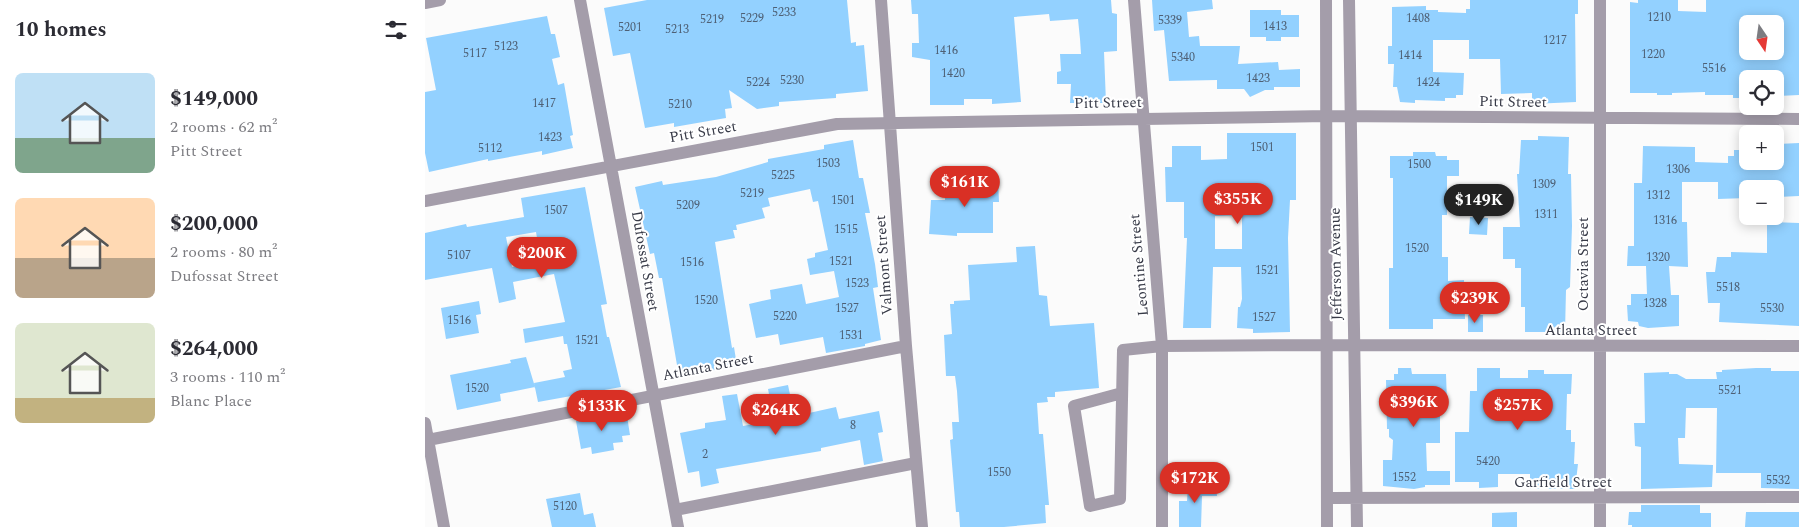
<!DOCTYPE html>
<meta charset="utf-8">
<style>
:root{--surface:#fff;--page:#f7f7f7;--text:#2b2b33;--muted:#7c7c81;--accent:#d93025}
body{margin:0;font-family:Spectral,serif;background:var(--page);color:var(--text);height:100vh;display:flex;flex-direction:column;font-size:19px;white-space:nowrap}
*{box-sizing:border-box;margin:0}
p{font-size:16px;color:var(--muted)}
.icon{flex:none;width:28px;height:28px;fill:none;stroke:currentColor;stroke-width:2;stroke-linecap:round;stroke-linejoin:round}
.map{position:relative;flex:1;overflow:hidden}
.side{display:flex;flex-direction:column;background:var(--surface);width:425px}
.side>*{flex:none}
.needle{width:32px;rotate:167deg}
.fabs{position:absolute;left:1314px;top:15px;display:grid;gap:10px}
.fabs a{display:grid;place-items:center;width:45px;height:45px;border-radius:8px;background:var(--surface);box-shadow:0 2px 12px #0003;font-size:25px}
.price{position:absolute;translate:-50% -42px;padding:0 11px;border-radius:18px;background:var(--accent);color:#fff;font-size:16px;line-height:32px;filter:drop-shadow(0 1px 2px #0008)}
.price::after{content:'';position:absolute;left:50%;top:30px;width:15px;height:11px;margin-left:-8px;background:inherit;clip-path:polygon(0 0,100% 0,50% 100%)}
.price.current{background:#222;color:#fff}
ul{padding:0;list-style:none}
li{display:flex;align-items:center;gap:15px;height:125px;padding:0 15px}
li span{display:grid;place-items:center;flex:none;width:140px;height:100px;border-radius:8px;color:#555}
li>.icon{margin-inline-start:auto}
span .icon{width:60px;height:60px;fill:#fffc;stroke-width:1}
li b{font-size:21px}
h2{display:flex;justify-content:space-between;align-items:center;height:60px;padding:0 15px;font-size:21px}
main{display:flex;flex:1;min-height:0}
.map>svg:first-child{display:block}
</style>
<main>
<section class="side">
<h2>10 homes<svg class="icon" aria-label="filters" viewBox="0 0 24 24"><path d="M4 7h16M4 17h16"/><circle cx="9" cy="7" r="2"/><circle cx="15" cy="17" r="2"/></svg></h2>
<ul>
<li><span style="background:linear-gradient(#bfe0f5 65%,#7fa58c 0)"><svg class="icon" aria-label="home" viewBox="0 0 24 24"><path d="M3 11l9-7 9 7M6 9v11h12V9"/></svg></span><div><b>$149,000</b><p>2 rooms · 62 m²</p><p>Pitt Street</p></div></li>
<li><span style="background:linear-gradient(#ffd9b3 60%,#b9a48a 0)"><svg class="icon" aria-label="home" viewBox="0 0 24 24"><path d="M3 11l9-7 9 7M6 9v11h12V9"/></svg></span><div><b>$200,000</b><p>2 rooms · 80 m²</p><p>Dufossat Street</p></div></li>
<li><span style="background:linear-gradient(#dfe7d0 75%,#c2b280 0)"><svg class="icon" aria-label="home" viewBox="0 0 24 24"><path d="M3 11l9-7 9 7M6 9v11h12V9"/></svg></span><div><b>$264,000</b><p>3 rooms · 110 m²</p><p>Blanc Place</p></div></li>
</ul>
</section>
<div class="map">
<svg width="1374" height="527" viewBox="0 0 1374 527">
<rect width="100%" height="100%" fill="#fbfbfb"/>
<path fill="#93d1ff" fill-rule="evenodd" d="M222 0H422L426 43 431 42V46L439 45 443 91 411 94V98L354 102V106L332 109 304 90 307 108 300 109 301 118 249 127V123L220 128 205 53 188 56 179 8Z
M486 0H686L687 13 692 14V51L679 52 681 103H645L646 84H632V72L636 71 635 54H656L655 39 653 19 625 21 624 14 589 17 596 102 567 104V99H539V105H505V60L487 57V43H494L493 14H487Z
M727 0H787L788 9 762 12 764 37 774 36 775 46H815L813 64 853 62 854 70 875 69V87H849V90H840L825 97 819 89H792V80L744 81 739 30 729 31Z
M1045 0H1153V14H1150L1151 102 1107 104V93L1076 94 1075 59H1044V40H1008V72L1039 73 1038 95H1031V98H1020V101L990 100V103L975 102 972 87H968L969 64H963V46H967V7L1001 6V10H1013V12L1041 13V9H1045Z
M1213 0H1253V11L1281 12V0H1374V95L1350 96V79H1322V98H1308V95H1280V92L1247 93V95H1232V93H1205V2L1213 3ZM1322 24H1350V51H1322Z
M825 10H856V15H874V37H856V41H841V37H825Z
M122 16 126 34H130L135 57 127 59 133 85 139 83 148 135 145 136 148 148 117 155V151L63 161V159L4 172 0 153V92L11 90 1 38Z
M802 133H871V200H865L863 238 865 332 828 333V329L812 328 813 307H815L817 299 816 267H788L786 328H758L762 238H759V202H741L740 167H747V146H776V160L802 159ZM817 215V249H790V216Z
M1113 136 1144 137 1143 174H1146L1147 226 1145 287 1141 290 1140 332H1100V307H1096V268H1090V259H1078V227H1095L1092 174H1094L1096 140H1113Z
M428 140 434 178H438L445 213H440L450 264 453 287 448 288 456 340 440 344V346L401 353 398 337 355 345 353 334 331 338 324 304 346 299 345 290 377 284 381 304 414 297 409 271 385 275 382 259 390 257V253L403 250 393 201 388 202 385 189 343 198 345 206 337 208 340 218 311 225 312 230H308L310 238 290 242 307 348 309 347 312 366 256 376 254 365H252L237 278H234L229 253 225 254 210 187 237 181 238 185 291 177 343 162V159L399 149V145Z
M1374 143V196L1350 197V189H1322V198L1293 199V182H1257V222H1262L1263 267 1244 266 1246 295H1254V326L1223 328 1214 326 1213 322 1203 321 1202 305H1206V294H1222L1221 266H1202L1203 246H1209V183H1217L1218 146 1270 147V162L1303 163V156H1309V150H1322V161H1350V144Z
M988 152H1010L1011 156H1022V160H1034V176H1022V215H1017V257H1023V281L1039 280 1040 319H1008V329H964V268H968V178H965V156H988Z
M527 178H573L574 202H568V233H532V236L504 234 506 200H520V191H527Z
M160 187 182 304 176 305 182 337H184L196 387 113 402 109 383 140 377 138 371 147 369 142 344H139L138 336 100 343 98 329 140 322 129 274 88 282 91 299 74 303 67 268 0 280V233L41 224 42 227 99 217 96 198ZM111 232 116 261 87 267 81 237Z
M1045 217 1063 218 1062 235 1044 234Z
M1342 222 1374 223V326L1294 322 1295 303H1283L1281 272H1290L1292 257H1306V252L1342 253Z
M610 246 614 295 622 296 625 326 669 323 674 388 630 392V397H622L623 402 612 403 614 434H618L624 505H620L621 523 579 527H535L534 512H531L525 440 528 439 527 422H534L532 391 530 376H521L519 335 527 334 525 304H529V301L545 300 543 265 592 262 591 247Z
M54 301 56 314 51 315 54 333 21 339 16 308Z
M1043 315H1058V332H1043Z
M101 357 110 387 75 394 76 401 32 410 25 375 86 363 85 360Z
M973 368H986L987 374H1021L1022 402H1015V443H1001L1002 471H1025V485H1000V487L989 489 958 486V460H967L968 440 964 437V429H962L961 380H969V374H973Z
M1052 368H1075V378H1103V370H1119V374H1147L1146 394H1142L1141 430H1146V442H1150L1149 464H1153L1150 489H1105V474H1073V487L1054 488V482H1030V432H1044L1045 391H1052Z
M1331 368H1346V371H1374V489L1336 488V473H1291L1292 408H1261L1260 438H1253L1254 464 1288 465 1287 487 1216 489V447L1210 446 1209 423H1220L1219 373 1244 372V374H1252L1261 379H1292L1291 372H1297V370Z
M363 385 367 404 382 401 384 413 411 407 414 419 454 411 458 432 453 433 458 461 439 465 435 440 396 448V451L291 469 294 483 276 487 274 471 263 473 255 433 280 428V423L301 420 297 396 312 394 318 426 349 420 343 389Z
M192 413 193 418 202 416 205 435 197 436 198 442 188 443 189 450 167 454 166 447 156 449 151 421Z
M769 482H791L792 496H777L776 527H754V501H762L763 486H769Z
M155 493 159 515 168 513 171 527H127L121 499Z
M1216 505H1275V513H1286V527H1207V525H1203L1204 512H1216Z
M1092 512V527H1067V513Z
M1321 512H1374V527H1320Z"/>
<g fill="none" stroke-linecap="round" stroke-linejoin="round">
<path stroke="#a49daa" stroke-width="12" d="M155 0 253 527
M456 0 481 346 497 527
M709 0 737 346V527
M901 0 902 527
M924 0 932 527
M0 3 15 0
M0 201 412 124 902 116 1374 119
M697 393 649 406 665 506 695 499 698 350 737 346 902 345 1374 346
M0 423 19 527
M3 440 481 346
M902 498 1374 497
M250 510 491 463
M1175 527V0"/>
</g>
<g text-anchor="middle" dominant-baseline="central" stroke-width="4" stroke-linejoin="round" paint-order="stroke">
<g font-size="12" fill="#4e6075">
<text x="359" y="12">5233</text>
<text x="1234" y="17">1210</text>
<text x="327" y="18">5229</text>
<text x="993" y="18">1408</text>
<text x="287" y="19">5219</text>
<text x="745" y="20">5339</text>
<text x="850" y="26">1413</text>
<text x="205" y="27">5201</text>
<text x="252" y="29">5213</text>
<text x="1130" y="40">1217</text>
<text x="81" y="46">5123</text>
<text x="521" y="50">1416</text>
<text x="50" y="53">5117</text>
<text x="1228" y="54">1220</text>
<text x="985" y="55">1414</text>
<text x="758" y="57">5340</text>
<text x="1289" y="68">5516</text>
<text x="528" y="73">1420</text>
<text x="833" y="78">1423</text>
<text x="367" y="80">5230</text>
<text x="333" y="82">5224</text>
<text x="1003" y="82">1424</text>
<text x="119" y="103">1417</text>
<text x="255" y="104">5210</text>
<text x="125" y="137">1423</text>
<text x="837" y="147">1501</text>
<text x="65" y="148">5112</text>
<text x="403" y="163">1503</text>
<text x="994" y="164">1500</text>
<text x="1253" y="169">1306</text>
<text x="358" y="175">5225</text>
<text x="1119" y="184">1309</text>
<text x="327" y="193">5219</text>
<text x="1233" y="195">1312</text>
<text x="418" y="200">1501</text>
<text x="263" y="205">5209</text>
<text x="131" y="210">1507</text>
<text x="1121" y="214">1311</text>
<text x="1240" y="220">1316</text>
<text x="421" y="229">1515</text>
<text x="992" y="248">1520</text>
<text x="34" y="255">5107</text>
<text x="1233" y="257">1320</text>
<text x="416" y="261">1521</text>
<text x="267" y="262">1516</text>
<text x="842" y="270">1521</text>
<text x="432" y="283">1523</text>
<text x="1303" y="287">5518</text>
<text x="281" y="300">1520</text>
<text x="1230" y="303">1328</text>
<text x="422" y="308">1527</text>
<text x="1347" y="308">5530</text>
<text x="360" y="316">5220</text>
<text x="839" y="317">1527</text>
<text x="34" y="320">1516</text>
<text x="426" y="335">1531</text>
<text x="162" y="340">1521</text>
<text x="52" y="388">1520</text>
<text x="1305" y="390">5521</text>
<text x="428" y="425">8</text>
<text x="280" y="454">2</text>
<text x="1063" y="461">5420</text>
<text x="574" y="472">1550</text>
<text x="979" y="477">1552</text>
<text x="1353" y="480">5532</text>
<text x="140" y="506">5120</text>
</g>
<g font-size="15" fill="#373a47" stroke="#fff">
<text transform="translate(1088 102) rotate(1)">Pitt Street</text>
<text transform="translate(683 103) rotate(-1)">Pitt Street</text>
<text transform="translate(278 132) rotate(-10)">Pitt Street</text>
<text transform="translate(220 261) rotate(80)">Dufossat Street</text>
<text transform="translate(911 264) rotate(-91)">Jefferson Avenue</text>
<text transform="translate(1158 264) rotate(-90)">Octavia Street</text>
<text transform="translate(459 265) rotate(-94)">Valmont Street</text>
<text transform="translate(714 265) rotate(-95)">Leontine Street</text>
<text x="1166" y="330">Atlanta Street</text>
<text transform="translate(283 367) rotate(-11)">Atlanta Street</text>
<text x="1138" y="482">Garfield Street</text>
</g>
</g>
</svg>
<div class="fabs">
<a><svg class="needle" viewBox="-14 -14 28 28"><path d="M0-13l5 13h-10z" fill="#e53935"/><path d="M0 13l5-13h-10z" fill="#7c7c81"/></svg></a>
<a><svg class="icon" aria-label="locate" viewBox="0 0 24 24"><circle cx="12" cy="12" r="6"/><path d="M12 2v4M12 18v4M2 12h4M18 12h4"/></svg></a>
<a>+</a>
<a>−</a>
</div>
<b class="price" style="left:540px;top:208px">$161K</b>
<b class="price" style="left:813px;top:225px">$355K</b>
<b class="price current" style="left:1054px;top:226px">$149K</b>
<b class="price" style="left:117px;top:279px">$200K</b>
<b class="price" style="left:1050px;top:324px">$239K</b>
<b class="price" style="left:989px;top:428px">$396K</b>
<b class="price" style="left:1093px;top:431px">$257K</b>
<b class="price" style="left:177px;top:432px">$133K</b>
<b class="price" style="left:351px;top:436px">$264K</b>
<b class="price" style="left:770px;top:504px">$172K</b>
</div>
</main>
